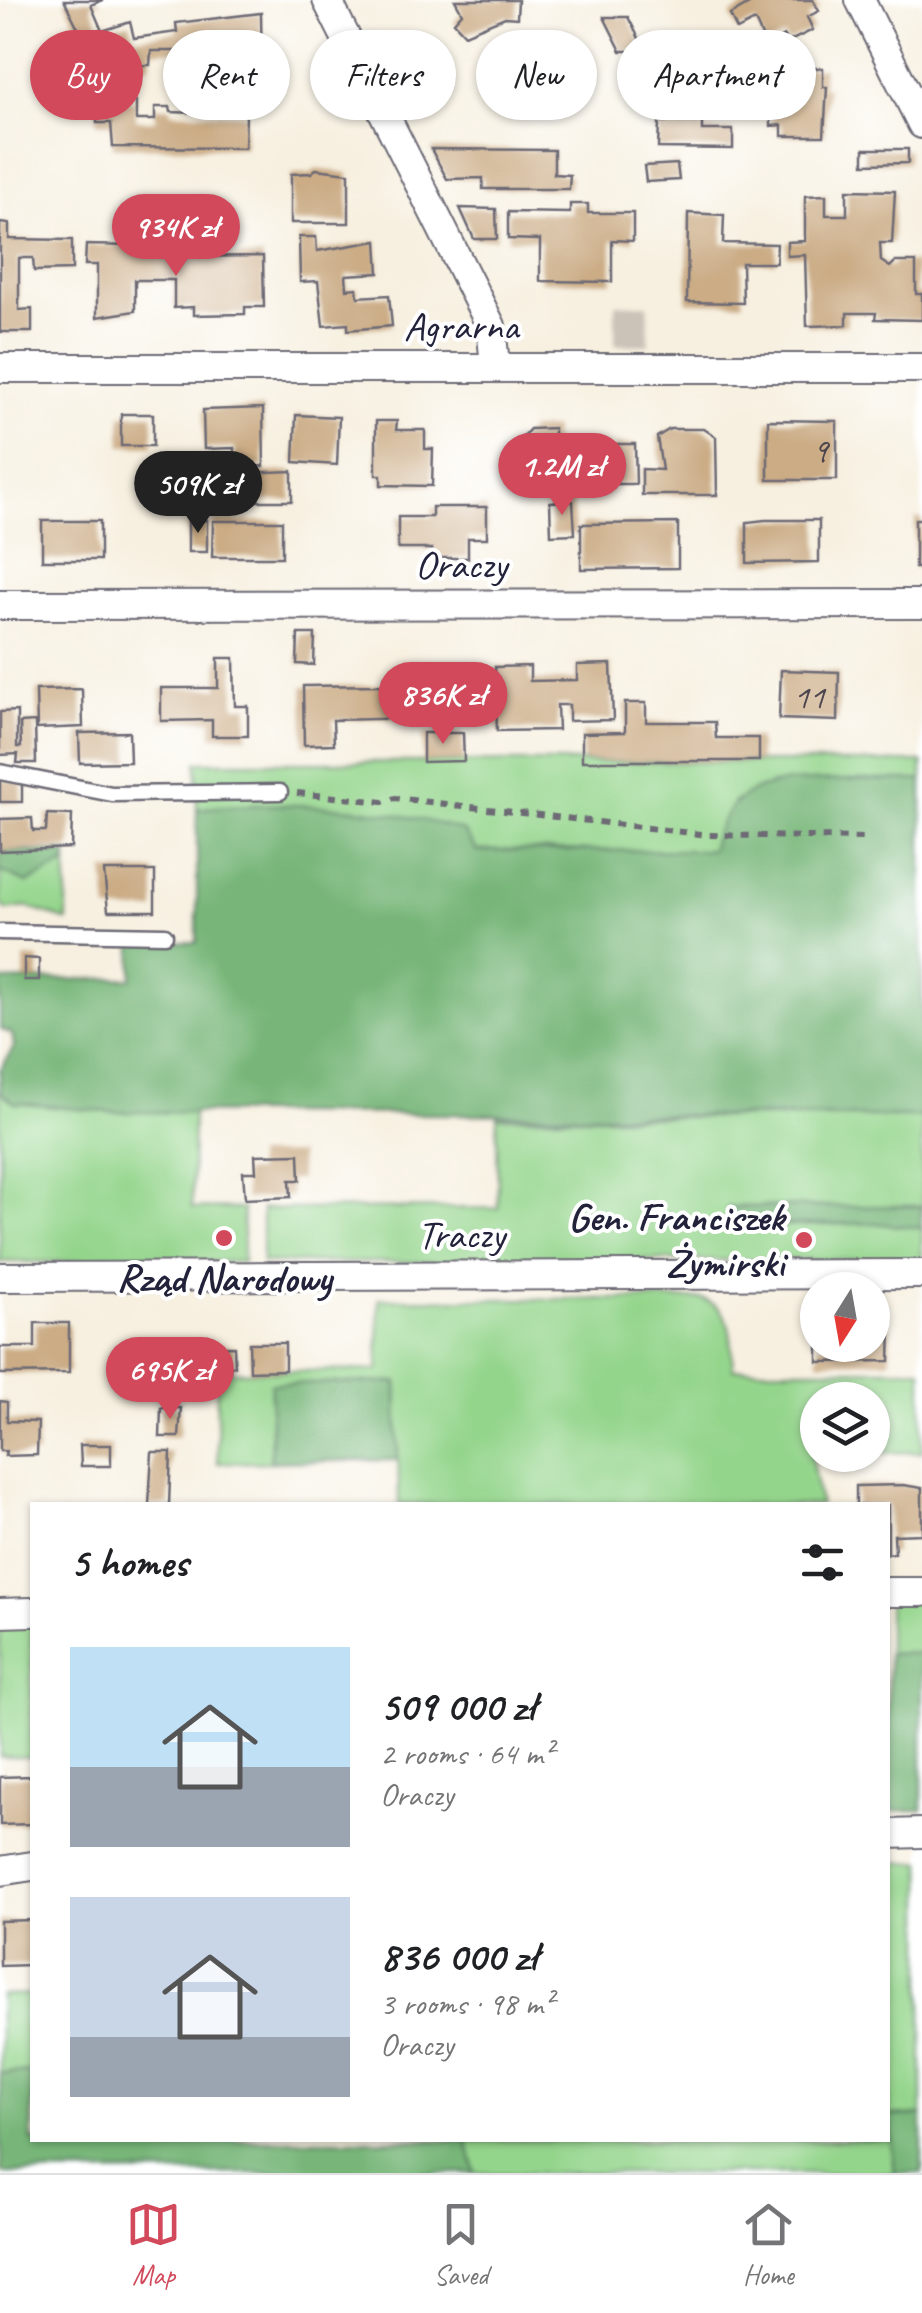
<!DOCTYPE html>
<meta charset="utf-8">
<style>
:root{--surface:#fff;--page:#f2f2f2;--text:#202124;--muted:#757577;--line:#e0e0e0;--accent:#d1495b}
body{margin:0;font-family:Caveat,sans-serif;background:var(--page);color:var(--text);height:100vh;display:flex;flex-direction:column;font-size:38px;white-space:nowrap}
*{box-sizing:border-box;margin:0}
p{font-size:32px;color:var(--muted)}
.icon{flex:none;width:55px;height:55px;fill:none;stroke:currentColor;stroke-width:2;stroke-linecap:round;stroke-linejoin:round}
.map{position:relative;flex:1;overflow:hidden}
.details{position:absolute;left:30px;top:1502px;width:860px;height:640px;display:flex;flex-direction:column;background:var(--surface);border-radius:0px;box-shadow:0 2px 8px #0004}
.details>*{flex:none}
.guide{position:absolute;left:30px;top:30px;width:862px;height:90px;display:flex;gap:20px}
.needle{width:65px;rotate:191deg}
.fabs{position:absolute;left:800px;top:1272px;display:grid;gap:20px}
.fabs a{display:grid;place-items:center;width:90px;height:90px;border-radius:50%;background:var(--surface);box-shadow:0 2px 8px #0004;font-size:50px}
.price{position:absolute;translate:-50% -85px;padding:0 22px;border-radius:35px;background:var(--accent);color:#fff;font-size:32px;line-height:65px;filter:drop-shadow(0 2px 5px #0008)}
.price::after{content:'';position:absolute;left:50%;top:60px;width:30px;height:22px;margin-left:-15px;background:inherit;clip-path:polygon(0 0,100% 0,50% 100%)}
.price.active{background:#222;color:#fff}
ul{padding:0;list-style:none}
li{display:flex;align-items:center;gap:30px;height:250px;padding:0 40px}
li span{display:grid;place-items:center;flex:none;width:280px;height:200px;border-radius:0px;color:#555}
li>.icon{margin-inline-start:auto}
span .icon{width:120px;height:120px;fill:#fffc;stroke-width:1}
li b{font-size:42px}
h2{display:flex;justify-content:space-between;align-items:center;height:120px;padding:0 40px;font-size:42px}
.pill{padding:0 35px;border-radius:45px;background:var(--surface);box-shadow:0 2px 8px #0004;font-size:35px;line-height:90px}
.pill.active{background:var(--accent);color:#fff}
.tab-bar{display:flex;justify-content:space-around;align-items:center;height:140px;border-top:2px solid var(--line);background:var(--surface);font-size:28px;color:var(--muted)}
.tab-bar a{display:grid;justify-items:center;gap:5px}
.tab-bar .active{color:var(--accent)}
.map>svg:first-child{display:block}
</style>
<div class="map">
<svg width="922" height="2173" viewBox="0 0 922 2173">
<rect width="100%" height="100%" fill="#fff"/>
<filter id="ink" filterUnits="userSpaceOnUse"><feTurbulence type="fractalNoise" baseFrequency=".01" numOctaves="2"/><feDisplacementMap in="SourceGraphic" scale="20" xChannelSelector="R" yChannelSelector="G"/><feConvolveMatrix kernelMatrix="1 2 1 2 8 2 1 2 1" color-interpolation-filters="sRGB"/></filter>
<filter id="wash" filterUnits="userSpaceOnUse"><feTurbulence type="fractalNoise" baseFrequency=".0048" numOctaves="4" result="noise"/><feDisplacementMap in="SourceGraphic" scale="40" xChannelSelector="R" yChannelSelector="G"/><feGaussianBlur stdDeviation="2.25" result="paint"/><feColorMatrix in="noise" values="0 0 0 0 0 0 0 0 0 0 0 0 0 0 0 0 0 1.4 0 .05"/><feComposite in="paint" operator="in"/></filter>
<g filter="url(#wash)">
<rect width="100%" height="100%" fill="#f7f0e0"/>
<path fill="#cbc2b8" d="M615 304H648L649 345H615Z"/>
<path fill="#94d58c" stroke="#5b7c64" stroke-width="2.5" d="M197 762H922V780L772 784 734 802 712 850 476 851 462 831C386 806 277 800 197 809Z
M67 863V921L28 907 7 910 0 903V871L19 879Z
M0 1092 108 1112 193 1111 192 1208 243 1209V1262H0Z
M497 1117H922V1206L729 1207 758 1227 873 1223 922 1227V1259L262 1263V1209L498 1208Z
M379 1299H702C735 1309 731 1340 733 1369H922V1452L873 1453 872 1400H818L817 1454 811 1455 820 1505H399L397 1383 271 1384V1462L218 1463 216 1372 378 1370Z
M922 1600V1653L888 1654V1601Z
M32 1621V1757H0V1622Z
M922 1862V2115L889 2116 895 2173H475L467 2140H888V1863Z
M32 1994V2072L0 2073V1995Z"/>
<path fill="#77b678" stroke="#4c6c5a" stroke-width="2.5" d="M847 780H922V1117L108 1112 15 1103 0 1092V1070L14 1047 12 1034 0 1029V981L132 978 133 943 197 942V809C279 800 384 805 463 831L477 851 711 850C732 774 779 783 847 780Z
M0 851 67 852V863L27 883 0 871Z
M922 1206 921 1228 873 1223 736 1226 727 1217 728 1207Z
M397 1382 398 1460 271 1462V1384Z
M922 1653V1810L888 1811V1654Z
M32 2072V2140H467L475 2173H2L0 2073Z
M922 2115V2173H895L889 2116Z"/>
<g id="blocks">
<path fill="#cbac85" d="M64 0H103L91 5 102 31 130 22 134 38 177 32 176 23 261 13 262 81 225 82V51H151L150 65 106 66 108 80H86L84 52H90Z
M455 0H518L517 18 505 17 465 34 454 22 462 13Z
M756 0H813L819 11 807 17 813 30 788 42 784 36 766 45 755 21 737 30 730 15Z
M604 17H628L646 52H688V79L666 78V68H642L641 51H621Z
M782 68H823V87H827L824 136H782V125L771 126V78H782Z
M109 100 136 101V120H155V107H170L171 112 246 115 245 148 113 147 111 123H97L96 104Z
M659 122H702V130H733V149L658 148Z
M431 149 554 150V174L570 175 569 189H483V178L447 179Z
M864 149H908V163L864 164Z
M677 164 679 180 646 182 644 166Z
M316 169 349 173V223H291V174L311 173Z
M847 190 895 191 892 243H880L881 261 890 267 895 262H916V294H922V320L875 319 876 313H847V325L807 326 805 255 787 256V242L805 241V196L826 195V215H847Z
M570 204H588V213H633V241L612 240V282L540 281V240L508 239V212L570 213Z
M460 208 496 209 497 239H474Z
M688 213 724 215 723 243 777 244 776 263H742L743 303 687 302Z
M0 223 9 224V239L72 240V270L34 271 33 258H19V310L32 309V332H0Z
M299 237H316L317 251 377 241 379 273 346 275 347 289 357 288 358 297 389 295 392 326 348 330V324L323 326 318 281 300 282Z
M135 243H173V257L263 256 264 307H245V314L193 315V307L174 308V280H135V311L97 317V265H85L86 245 135 246Z
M263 408 264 466 235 467 234 448 204 449 203 410Z
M121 414H153V446H121Z
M296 415 339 417 337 465 294 462Z
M768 420 837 421V480H768Z
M376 421H397L396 430H425V449H433L432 486 381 485V475H376Z
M554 428V450H593V455L615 456V444H635L636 484H512L511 450 530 429Z
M670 429H704L716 437 717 495H642V469L662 470 657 437Z
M292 471V501H245V473Z
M573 501 575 534 551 535 550 502Z
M432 507H487V538H468V558H432V549H398V517H432Z
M915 519H922V568H915Z
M207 520V552H188V521Z
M765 520H819V562L747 563V522Z
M42 521H100V560H42Z
M213 521H282V557H212Z
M678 523V568L581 569V524Z
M298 634H315L314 665 297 664Z
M218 658H234L235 706H248V736H212V720L161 721V688H218Z
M611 664 613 720 569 721V705H557L558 730 497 731 495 667 530 666V681L577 680V665Z
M781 670 839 672 838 721 779 719Z
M385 676H399V685L419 686V718L333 720 334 744 304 745 303 686 384 685Z
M82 689 83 727 37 729 36 690Z
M625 703H646V722H715L716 738H759V761H582V733L625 732Z
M17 711V747H21L20 723 35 722 36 763H17L18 754 0 755V712Z
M129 732 130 762 80 763 79 733Z
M423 733H463L464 761 423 762Z
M0 780H22V802H0Z
M47 814 72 815 71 848 0 851V819L32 818 33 831H46Z
M104 871H155V911H108Z
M24 958 39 959V980H24Z
M299 1154 300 1180H290L291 1197 245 1199 243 1172H256L255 1155Z
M35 1323H69V1373L0 1374V1347H35Z
M872 1327H891L890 1361 818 1362V1345H872Z
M249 1343H285V1370L250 1371Z
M234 1346 235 1366H230V1372H122L121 1348Z
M0 1401 7 1402V1421L38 1422 37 1455 5 1456 6 1451H0Z
M161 1408H181L179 1437H160Z
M80 1445H111V1466H81Z
M152 1452H171L169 1505H149Z
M903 1485 922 1488V1534L894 1535 895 1553 888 1554V1505H856V1486Z
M32 1776V1824L0 1825V1777Z
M32 1920V1965L0 1966V1921Z"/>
</g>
</g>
<g filter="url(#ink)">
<use href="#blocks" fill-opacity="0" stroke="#6d6a75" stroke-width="2.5"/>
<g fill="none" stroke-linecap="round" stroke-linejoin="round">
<defs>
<path id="lane" d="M0 772 112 794 280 792
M0 932 165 935"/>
<path id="street" d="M327 0 491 326 495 365
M860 0 922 124
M0 368H922
M0 605 922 604
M0 1277 922 1274
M888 1592H922
M0 1613 32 1612
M888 1834 922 1833
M0 1871 32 1866"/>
</defs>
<use href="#lane" stroke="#6d6a75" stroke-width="19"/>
<use href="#street" stroke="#6d6a75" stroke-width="32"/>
<path stroke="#6d6a75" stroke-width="6" stroke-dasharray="8 8" stroke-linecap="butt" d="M297 793 383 802 395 798 708 835 863 838"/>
<use href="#lane" stroke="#fff" stroke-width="14"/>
<use href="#street" stroke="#fff" stroke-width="28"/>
</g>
</g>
<g fill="#d1495b" stroke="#fff" stroke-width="4">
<circle cx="224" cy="1238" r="10"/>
<circle cx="804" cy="1240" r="10"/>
</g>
<g text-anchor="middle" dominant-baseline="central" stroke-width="8" stroke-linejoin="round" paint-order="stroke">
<g font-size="35" fill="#4c444e">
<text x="820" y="450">9</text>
<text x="809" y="696">11</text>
</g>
<g font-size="40" fill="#22223b" stroke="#fff">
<text x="461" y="326">Agrarna</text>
<text x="461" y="565">Oraczy</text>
<text x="461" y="1235">Traczy</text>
</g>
<g font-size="40" font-weight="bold" fill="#22223b" stroke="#fff" text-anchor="end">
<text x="784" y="1217">Gen. Franciszek<tspan x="784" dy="46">Żymirski</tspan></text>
<text x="224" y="1278" text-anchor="middle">Rząd Narodowy</text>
</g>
</g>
</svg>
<div class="fabs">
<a><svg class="needle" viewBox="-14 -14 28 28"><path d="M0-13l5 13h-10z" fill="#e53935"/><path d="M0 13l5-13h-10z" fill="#757577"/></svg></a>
<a><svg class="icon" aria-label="layers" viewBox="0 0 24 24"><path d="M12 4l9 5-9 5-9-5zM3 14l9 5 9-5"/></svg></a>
</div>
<b class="price" style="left:176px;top:279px">934K zł</b>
<b class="price" style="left:562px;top:518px">1.2M zł</b>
<b class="price active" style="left:198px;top:536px">509K zł</b>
<b class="price" style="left:443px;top:747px">836K zł</b>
<b class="price" style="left:170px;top:1422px">695K zł</b>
<div class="guide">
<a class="pill active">Buy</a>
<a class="pill">Rent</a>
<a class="pill">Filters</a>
<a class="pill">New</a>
<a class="pill">Apartment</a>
</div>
<section class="details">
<h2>5 homes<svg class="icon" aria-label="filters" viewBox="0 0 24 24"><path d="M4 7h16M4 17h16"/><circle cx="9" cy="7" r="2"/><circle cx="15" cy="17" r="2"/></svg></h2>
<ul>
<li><span style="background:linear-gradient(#bfe0f5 60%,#9aa5b1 0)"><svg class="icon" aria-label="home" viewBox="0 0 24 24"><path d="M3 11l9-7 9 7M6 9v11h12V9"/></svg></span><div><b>509 000 zł</b><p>2 rooms · 64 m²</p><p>Oraczy</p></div></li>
<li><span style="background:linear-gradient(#c9d6e8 70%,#9aa5b1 0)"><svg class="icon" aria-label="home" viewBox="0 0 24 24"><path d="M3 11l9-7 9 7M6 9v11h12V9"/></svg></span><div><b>836 000 zł</b><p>3 rooms · 98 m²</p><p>Oraczy</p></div></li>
</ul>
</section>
</div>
<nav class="tab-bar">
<a class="active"><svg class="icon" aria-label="map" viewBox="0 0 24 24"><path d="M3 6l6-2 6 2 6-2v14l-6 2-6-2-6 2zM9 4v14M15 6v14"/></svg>Map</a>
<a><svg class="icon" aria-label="saved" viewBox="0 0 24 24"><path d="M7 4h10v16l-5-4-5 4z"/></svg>Saved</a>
<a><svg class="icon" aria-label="home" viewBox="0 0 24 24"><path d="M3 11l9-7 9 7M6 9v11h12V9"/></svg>Home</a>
</nav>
